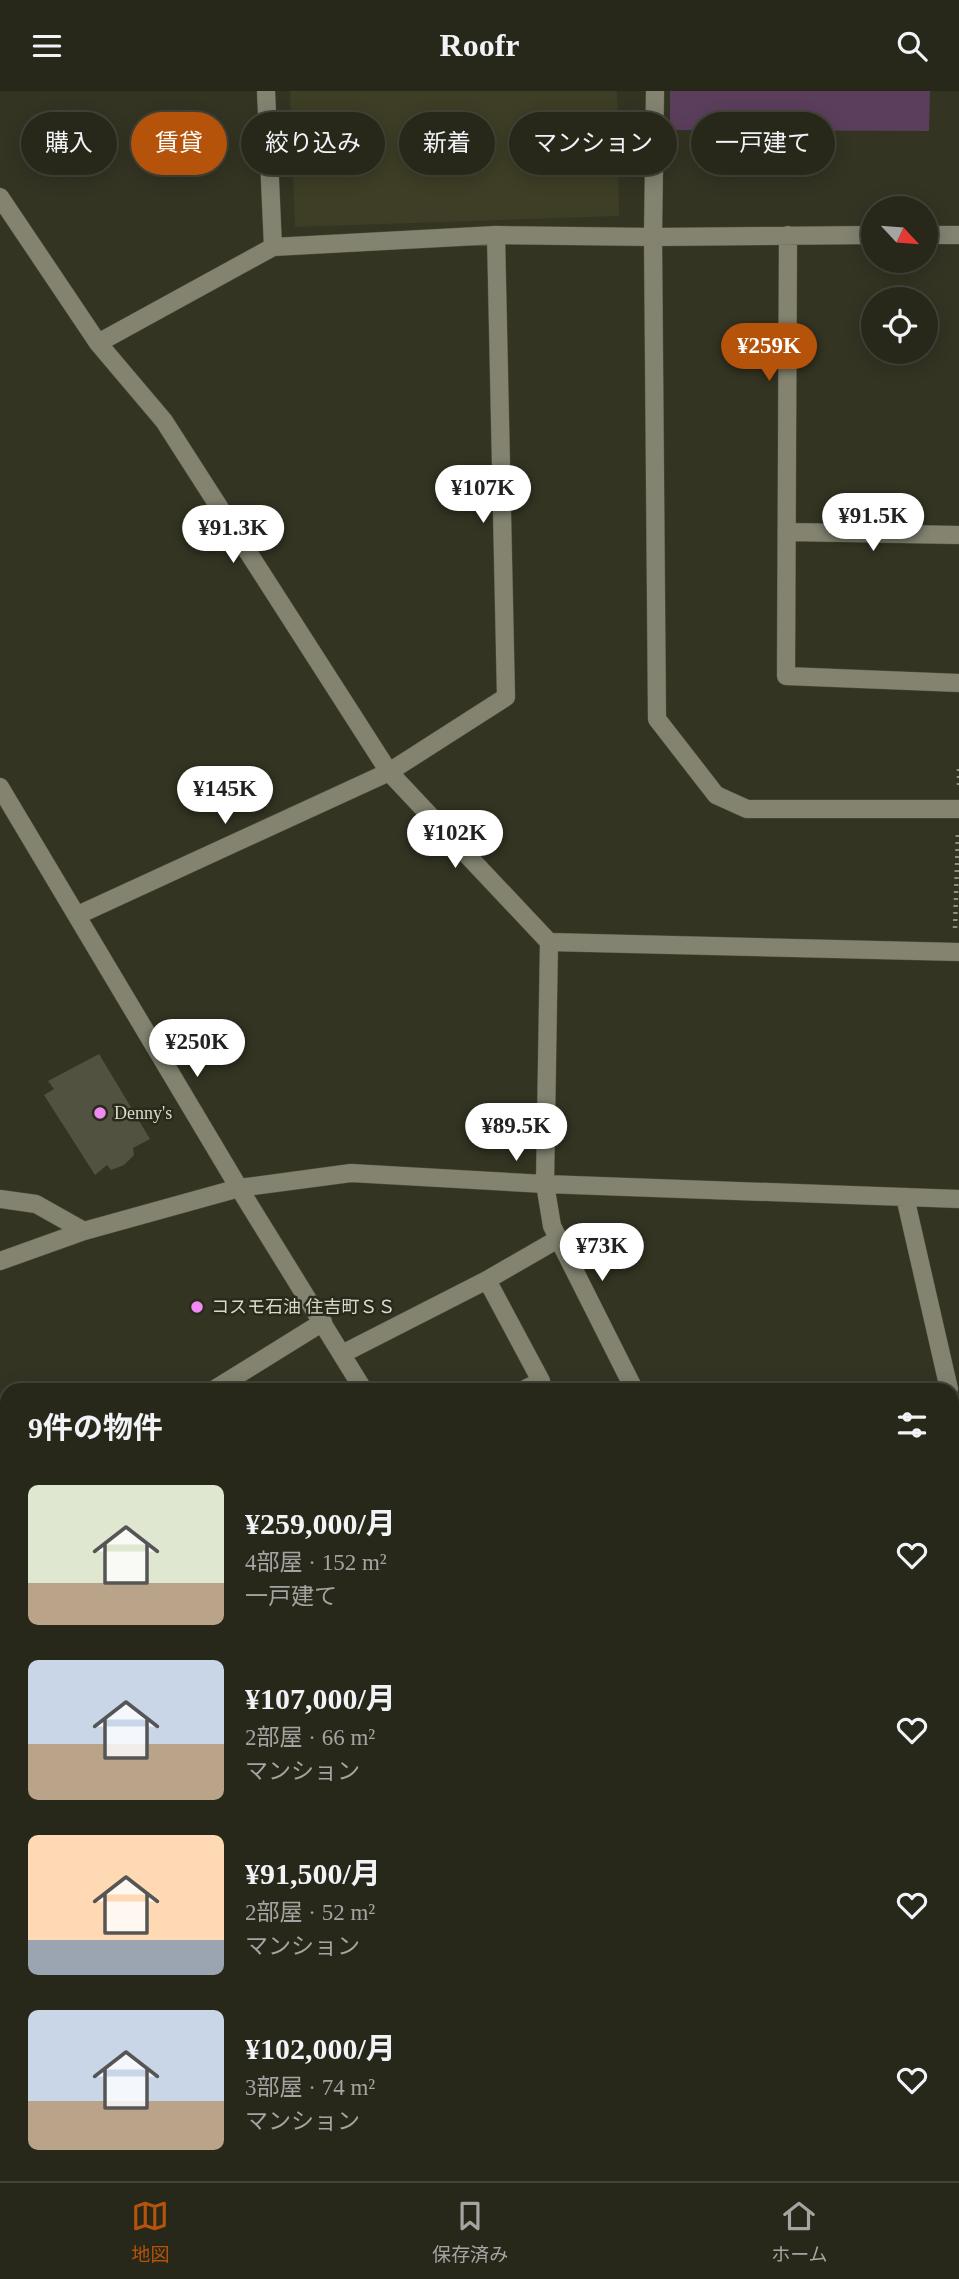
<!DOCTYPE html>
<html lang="ja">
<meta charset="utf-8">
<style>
:root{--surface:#27271a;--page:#2f2f23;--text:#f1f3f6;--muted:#a4a5a2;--line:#434439;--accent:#b45309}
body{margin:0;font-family:"Times New Roman","Noto Sans JP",serif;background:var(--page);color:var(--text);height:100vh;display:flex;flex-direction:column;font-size:26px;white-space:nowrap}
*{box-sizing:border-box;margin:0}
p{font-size:23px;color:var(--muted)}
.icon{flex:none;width:38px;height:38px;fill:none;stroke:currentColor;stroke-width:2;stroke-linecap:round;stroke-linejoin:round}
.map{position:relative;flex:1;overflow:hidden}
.drawer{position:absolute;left:0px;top:1292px;width:959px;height:800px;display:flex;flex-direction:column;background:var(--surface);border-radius:21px 21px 0 0;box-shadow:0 4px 18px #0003,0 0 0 2px var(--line)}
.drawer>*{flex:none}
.guide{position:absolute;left:21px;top:21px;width:917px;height:63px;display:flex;gap:14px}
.needle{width:46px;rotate:116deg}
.controls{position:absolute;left:861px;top:105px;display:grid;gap:14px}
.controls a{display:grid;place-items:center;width:77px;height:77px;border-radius:50%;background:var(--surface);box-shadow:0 4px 18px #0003,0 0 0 2px var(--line);font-size:35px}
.price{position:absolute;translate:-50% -60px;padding:0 16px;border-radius:24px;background:#fff;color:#222;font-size:23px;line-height:46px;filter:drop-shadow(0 2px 4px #0008)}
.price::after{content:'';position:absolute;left:50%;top:42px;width:21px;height:16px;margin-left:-10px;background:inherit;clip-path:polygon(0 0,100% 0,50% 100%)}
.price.active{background:var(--accent);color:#fff}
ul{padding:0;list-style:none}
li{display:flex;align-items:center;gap:21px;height:175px;padding:0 28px}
li span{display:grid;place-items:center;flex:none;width:196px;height:140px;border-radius:10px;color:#555}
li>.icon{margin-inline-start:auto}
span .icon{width:84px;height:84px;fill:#fffc;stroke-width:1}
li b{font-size:30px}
h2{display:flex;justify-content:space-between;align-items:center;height:84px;padding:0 28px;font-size:30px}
.tag{padding:0 24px;border-radius:32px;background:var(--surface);box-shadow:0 4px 18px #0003,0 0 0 2px var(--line);font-size:24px;line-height:63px}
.tag.active{background:var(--accent);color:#fff}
header{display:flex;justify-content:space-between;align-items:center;height:91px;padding:0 28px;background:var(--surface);font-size:32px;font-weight:700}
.tabs{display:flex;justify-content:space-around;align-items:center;height:98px;border-top:2px solid var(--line);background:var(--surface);font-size:19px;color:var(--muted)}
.tabs a{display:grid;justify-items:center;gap:4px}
.tabs .active{color:var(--accent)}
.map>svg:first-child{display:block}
</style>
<header><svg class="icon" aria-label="menu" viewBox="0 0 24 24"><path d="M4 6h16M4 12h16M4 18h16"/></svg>Roofr<svg class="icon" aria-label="search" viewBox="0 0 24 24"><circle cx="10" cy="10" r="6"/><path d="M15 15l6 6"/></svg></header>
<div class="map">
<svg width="959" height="2090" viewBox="0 0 959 2090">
<rect width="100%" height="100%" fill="#343423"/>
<path fill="#3e3d25" d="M290 0H617L619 125 295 136Z"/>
<path fill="#5b3e5c" d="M670 0H930L929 40 670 39Z"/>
<path fill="#525240" d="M99 963 150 1048 133 1057 134 1064 124 1074 111 1079 107 1074 95 1084 44 1004 54 998 48 990Z"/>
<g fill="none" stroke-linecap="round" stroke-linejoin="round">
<defs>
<path id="minor" d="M266 0 273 156
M655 0 653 146 657 628 716 704 747 718H959
M0 106 98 252 164 330 389 681 549 851 545 1093 552 1135 634 1298
M788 144 786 585 959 592
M926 144H959
M98 252 273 156 496 144 653 146 873 144
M788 441 959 444
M0 696 239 1097 363 1298
M78 824 389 681 506 606 496 144
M549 851 959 861
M905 1106 949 1298
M0 1108 36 1113 84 1140
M0 1170 84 1140 239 1097 351 1082 545 1093 959 1108
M487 1189 541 1290 525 1298
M342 1263 487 1189 558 1148
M215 1298 323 1231
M952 1310 959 1340
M0 1431 7 1427
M0 1590 7 1585
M952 1689 959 1685
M0 1738 7 1733
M952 1760 959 1824
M0 1918 7 1929
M847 2084 850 2090
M105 2090 106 2084
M458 2090 460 2084"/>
</defs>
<use href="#minor" stroke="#515143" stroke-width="19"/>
<path stroke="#8e8e81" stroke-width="4.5" stroke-dasharray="2 5" stroke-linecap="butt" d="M959 694V677
M955 837 958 741"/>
<use href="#minor" stroke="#838370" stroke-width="18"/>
</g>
<g fill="#f08bf5" stroke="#2a2a1a" stroke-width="2.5">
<circle cx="100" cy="1022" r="7"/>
<circle cx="197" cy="1216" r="7"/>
</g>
<g text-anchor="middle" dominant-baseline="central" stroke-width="5" stroke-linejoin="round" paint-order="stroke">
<g font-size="18" fill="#d9d9cf" stroke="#2a2a1a" text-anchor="start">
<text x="114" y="1022">Denny's</text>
<text x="211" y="1216">コスモ石油 住吉町ＳＳ</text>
</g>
</g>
</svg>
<div class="controls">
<a><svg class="needle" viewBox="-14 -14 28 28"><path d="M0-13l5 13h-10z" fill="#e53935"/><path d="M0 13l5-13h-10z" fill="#a4a5a2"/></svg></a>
<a><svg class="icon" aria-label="locate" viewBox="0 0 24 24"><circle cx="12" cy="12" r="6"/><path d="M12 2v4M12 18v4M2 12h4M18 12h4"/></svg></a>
</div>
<b class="price active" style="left:769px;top:292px">¥259K</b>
<b class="price" style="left:483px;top:434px">¥107K</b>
<b class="price" style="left:873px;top:462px">¥91.5K</b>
<b class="price" style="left:233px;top:474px">¥91.3K</b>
<b class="price" style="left:225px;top:735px">¥145K</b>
<b class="price" style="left:455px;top:779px">¥102K</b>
<b class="price" style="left:197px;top:988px">¥250K</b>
<b class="price" style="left:516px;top:1072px">¥89.5K</b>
<b class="price" style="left:602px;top:1192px">¥73K</b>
<div class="guide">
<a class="tag">購入</a>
<a class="tag active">賃貸</a>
<a class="tag">絞り込み</a>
<a class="tag">新着</a>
<a class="tag">マンション</a>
<a class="tag">一戸建て</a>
</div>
<section class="drawer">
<h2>9件の物件<svg class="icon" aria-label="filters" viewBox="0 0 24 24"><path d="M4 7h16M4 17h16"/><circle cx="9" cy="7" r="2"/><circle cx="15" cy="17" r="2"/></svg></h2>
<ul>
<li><span style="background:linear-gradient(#dfe7d0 70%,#b9a48a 0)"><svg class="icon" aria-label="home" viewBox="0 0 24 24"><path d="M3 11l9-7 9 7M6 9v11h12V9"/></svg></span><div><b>¥259,000/月</b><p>4部屋 · 152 m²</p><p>一戸建て</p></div><svg class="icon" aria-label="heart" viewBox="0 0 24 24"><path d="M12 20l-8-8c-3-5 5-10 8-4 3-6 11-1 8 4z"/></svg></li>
<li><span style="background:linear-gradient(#c9d6e8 60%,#b9a48a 0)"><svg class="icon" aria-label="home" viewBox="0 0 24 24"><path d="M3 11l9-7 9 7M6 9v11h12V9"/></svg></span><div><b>¥107,000/月</b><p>2部屋 · 66 m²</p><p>マンション</p></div><svg class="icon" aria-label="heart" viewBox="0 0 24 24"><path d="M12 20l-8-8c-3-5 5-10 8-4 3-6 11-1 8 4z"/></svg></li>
<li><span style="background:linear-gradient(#ffd9b3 75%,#9aa5b1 0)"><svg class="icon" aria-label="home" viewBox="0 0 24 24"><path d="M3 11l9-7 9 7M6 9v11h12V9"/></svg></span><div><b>¥91,500/月</b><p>2部屋 · 52 m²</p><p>マンション</p></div><svg class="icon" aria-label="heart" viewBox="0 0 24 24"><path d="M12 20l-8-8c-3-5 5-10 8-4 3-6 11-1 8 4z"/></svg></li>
<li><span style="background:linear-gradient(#c9d6e8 65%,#b9a48a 0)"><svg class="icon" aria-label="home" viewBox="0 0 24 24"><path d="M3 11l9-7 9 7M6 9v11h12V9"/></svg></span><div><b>¥102,000/月</b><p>3部屋 · 74 m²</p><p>マンション</p></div><svg class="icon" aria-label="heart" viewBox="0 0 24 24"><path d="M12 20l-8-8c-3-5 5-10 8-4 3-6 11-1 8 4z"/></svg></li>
</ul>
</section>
</div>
<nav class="tabs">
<a class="active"><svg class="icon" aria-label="map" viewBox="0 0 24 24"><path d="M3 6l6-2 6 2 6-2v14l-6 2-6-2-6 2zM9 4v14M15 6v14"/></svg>地図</a>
<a><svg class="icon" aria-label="saved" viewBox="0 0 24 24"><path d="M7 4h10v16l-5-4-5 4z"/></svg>保存済み</a>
<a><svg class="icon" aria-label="home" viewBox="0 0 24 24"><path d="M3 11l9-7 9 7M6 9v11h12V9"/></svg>ホーム</a>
</nav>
